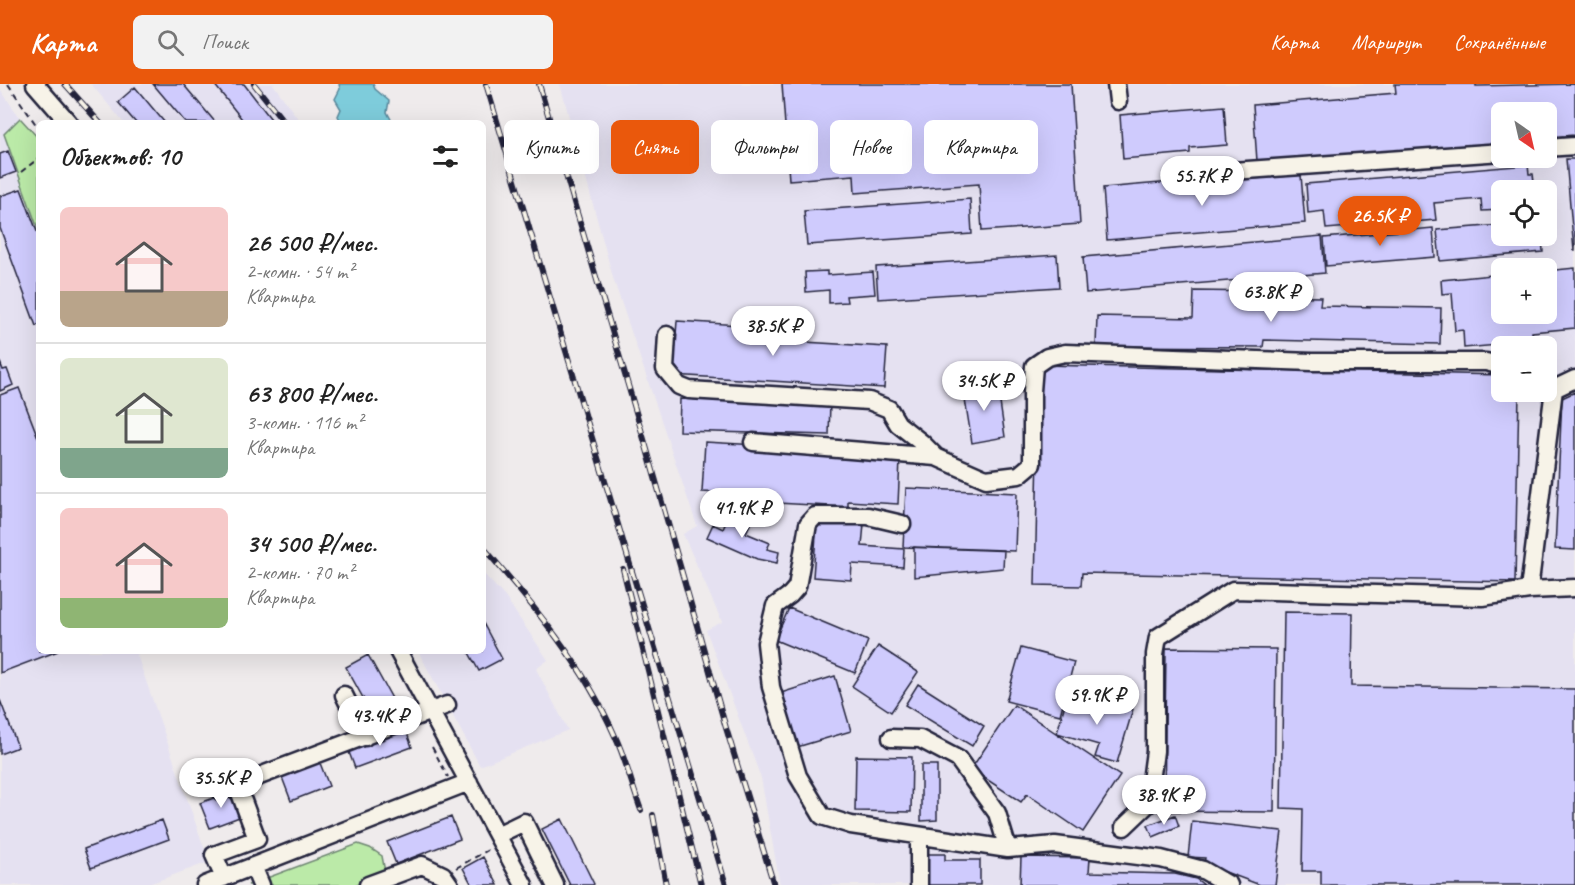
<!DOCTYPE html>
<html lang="ru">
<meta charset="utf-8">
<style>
:root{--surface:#fff;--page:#f2f2f2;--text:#222;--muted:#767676;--line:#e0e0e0;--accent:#ea580c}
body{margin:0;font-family:Caveat,sans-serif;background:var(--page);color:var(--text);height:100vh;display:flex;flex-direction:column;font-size:22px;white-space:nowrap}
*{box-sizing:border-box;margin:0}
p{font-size:20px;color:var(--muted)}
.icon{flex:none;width:33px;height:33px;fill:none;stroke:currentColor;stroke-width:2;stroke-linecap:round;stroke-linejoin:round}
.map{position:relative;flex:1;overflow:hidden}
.drawer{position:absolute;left:36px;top:36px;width:450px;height:534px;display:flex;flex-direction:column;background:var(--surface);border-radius:9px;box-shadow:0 6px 24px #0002}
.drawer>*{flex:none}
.hud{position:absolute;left:504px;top:36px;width:570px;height:54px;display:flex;gap:12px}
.needle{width:39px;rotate:146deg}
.tools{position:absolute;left:1491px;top:18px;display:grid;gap:12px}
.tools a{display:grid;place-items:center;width:66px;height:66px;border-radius:9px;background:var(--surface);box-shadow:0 6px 24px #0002;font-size:30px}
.price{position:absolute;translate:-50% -51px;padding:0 14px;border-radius:21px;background:#fff;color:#222;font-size:20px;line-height:39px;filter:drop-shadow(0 2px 3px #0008)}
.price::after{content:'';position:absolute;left:50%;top:36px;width:18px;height:14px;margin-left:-9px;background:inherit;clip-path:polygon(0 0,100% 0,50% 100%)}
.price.active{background:var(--accent);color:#fff}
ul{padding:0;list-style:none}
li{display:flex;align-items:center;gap:18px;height:150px;padding:0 24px}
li+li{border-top:2px solid var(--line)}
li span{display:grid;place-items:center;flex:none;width:168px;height:120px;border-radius:9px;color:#555}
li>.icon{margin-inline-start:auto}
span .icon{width:72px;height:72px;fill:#fffc;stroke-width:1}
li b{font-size:26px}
h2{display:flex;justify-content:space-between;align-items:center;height:72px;padding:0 24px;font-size:26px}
.pill{padding:0 21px;border-radius:9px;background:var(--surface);box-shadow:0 6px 24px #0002;font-size:21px;line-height:54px}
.pill.active{background:var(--accent);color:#fff}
header{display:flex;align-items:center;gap:36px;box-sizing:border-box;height:84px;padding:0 30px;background:var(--accent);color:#fff}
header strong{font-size:28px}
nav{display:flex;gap:33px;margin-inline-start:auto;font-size:21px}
.search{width:420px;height:54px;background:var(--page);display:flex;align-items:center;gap:15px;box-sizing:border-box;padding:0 21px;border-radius:9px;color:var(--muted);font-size:22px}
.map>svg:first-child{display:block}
</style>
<header>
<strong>Карта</strong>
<div class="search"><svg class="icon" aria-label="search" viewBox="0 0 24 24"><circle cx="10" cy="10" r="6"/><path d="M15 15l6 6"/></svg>Поиск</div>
<nav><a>Карта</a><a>Маршрут</a><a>Сохранённые</a></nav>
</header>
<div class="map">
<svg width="1575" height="801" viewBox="0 0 1575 801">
<rect width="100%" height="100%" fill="#efebec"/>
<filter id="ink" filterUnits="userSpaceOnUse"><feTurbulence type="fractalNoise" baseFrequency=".0167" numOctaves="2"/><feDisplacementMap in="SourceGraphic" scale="12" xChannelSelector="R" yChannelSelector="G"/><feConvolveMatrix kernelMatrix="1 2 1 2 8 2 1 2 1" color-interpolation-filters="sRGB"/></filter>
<g filter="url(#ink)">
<path fill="#e5e1f1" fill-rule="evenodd" d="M91 0H273L301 39H124Z
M560 0H1575V801H780L761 694 706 546 722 538 683 450 697 442 614 197ZM1502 28H1546V74H1502ZM1502 106H1546V152H1502ZM1502 184H1546V230H1502ZM1502 262H1546V308H1502Z
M0 5 20 34 4 50 39 148V567H140L137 571 209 778 146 801H0Z
M483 489 505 513 548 576 536 585 568 646 480 682 418 567H483Z"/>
<path fill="#bbeaa8" stroke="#6e8672" stroke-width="1.5" d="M20 34 39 55V148L4 50Z
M358 760 370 764 382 772 385 788 372 801H248Z"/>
<path fill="#7eccdb" stroke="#59889b" stroke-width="1.5" d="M339 0H373L375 5 389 17 387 28 393 39H342L338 32 341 25 335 15 340 5Z"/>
<path fill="#cfcbfd" stroke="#22223b" stroke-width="1.5" d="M153 0H183L216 39H186Z
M214 0H244L274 39H245Z
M782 0H1071L1080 140 982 147 979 100 855 109 854 91 789 96Z
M1395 0H1476V2L1575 0V51L1546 53V28H1502V61L1350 74 1349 70 1257 77 1253 21 1396 9Z
M135 3 165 39H136L118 18Z
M1224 22 1227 61 1190 64V69L1123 75 1120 31Z
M8 67 16 88 0 94V70Z
M1566 75H1575V167H1574Z
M1528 81 1529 90H1533L1534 98 1529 99 1530 106H1502V126L1482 127 1481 115 1434 119 1436 136 1326 145 1324 127 1308 129 1306 100Z
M1301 91 1305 139 1107 156 1103 104 1206 95V99Z
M21 105 39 153V240L36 242 0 144V112Z
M970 115 972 150 807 161 804 127Z
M1501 133H1502V152H1542L1543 168 1440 177 1437 146 1501 141Z
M1433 144 1435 173 1326 182 1324 154Z
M1322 152 1325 189 1086 209 1083 173Z
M1057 171 1059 203 878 215 876 183Z
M1575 184V244L1532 248 1533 258 1464 264 1463 246 1455 247 1452 209 1442 210 1441 196 1502 190V230H1546V187Z
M827 187V191L873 188 875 210 846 212 847 218 829 219V206L806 208 805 188Z
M1194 207 1265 208V212L1321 213 1320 222 1441 224 1440 260 1264 256 1263 263 1096 262 1097 232 1193 234Z
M677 237 772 243 771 256 887 263 884 304 673 291Z
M0 278 3 286 7 285 13 301 0 307Z
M1040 281 1502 291V308H1519L1515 498 1082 489 1081 502 1035 501Z
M997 298 1005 353 972 359 963 303Z
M19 304 39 356V567H58L0 589V311Z
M1575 308V466L1555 465 1562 314Z
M680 315 830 319 829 351 679 347Z
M705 358 808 364 900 376 898 420 848 417V423L759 418V411L702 408Z
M906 404 1017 409 1015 467 903 463Z
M731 427 752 436 746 449 770 459 767 465 779 468 777 479 757 475 707 453 713 440 723 445Z
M817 437 864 440 862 462 904 465 903 483 852 480 851 496 813 493Z
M914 463 1004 466 1003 484 914 493Z
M789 524 868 557 855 589 775 556Z
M1284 528 1352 529 1351 602 1575 605V801H1321V787H1302L1303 725 1281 724Z
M483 539 502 575 479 587 468 567H483Z
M878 562 918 588 891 628 852 602Z
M1021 564 1074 578 1060 631 1006 617Z
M1166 564 1276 565 1274 728 1164 727Z
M368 571 400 629 378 641 346 583Z
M835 592 851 647 797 663 781 609Z
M918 600 984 642 972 662 905 621Z
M0 616 18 663 0 670Z
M1066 616 1097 624 1100 616 1133 625 1117 679 1095 673 1099 661 1057 649Z
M1014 621 1120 692 1083 748 1027 710 1021 718 971 685Z
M404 641 412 663 355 684 347 663Z
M856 672 912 673 911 728 855 727Z
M318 674 329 702 291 717 280 688Z
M921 681H937V736L921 737Z
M233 707 242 732 210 744 200 719Z
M1175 731 1179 742 1153 753 1148 741Z
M451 733 460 755 396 780 387 758Z
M562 735 594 800 593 801H570L542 745Z
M162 736 169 755 91 784 84 765Z
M1192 737 1282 747 1275 801H1260L1204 780 1205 774 1188 773Z
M928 770H945V776H980V801H928Z
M483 773 498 801H472L463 784Z
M1021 773 1090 774 1089 788 1175 790 1196 795 1204 801H1020Z"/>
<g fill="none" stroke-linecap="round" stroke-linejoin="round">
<defs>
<path id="minor" d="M35 0 69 39
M1116 0 1118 17
M1546 64 1575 62
M1218 88 1502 68
M667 251 665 285 679 302 689 306 869 317 889 325 898 340 922 359 936 373 986 395 1019 391 1032 380V307L1034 282 1047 273 1065 269 1312 278H1486L1502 282
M1554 305 1575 295
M753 358 936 373
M902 440 868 432H815L808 440 797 503 790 511 775 522 766 559 771 603 798 692 822 732 851 741 1008 765 1055 761 1161 775 1203 786 1229 801
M1529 506 1554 305
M398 567 524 801
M344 611 365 653
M891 654 920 655 958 675 997 729 1008 765
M220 707 447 621
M1124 743 1148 720 1155 667V570L1158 553 1233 506 1482 513 1529 506 1575 504
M497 751 524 738 555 801
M919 752V801
M253 782 261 801
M224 794 214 771 257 755 237 701
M205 801 469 698
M368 801 422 781 443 791 450 801"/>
</defs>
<use href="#minor" stroke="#22223b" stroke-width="21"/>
<path stroke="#22223b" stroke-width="2" stroke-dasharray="6 4.5" stroke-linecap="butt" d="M8 0 39 45
M21 88 39 74
M432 663 448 693
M456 784 488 766"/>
<use href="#minor" stroke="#f7f3e8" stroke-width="16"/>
<defs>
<path id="rail" d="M65 0 100 39
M254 0 285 39
M486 0 726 801
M539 0 646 362 726 644 774 801
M483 463C533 521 584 581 615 652 626 676 632 702 641 726
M623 485 701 801
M653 731 666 801"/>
</defs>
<use href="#rail" stroke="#22223b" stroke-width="6"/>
<use href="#rail" stroke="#f7f3e8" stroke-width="4" stroke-dasharray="11" stroke-linecap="butt"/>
</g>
</g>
</svg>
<div class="tools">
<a><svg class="needle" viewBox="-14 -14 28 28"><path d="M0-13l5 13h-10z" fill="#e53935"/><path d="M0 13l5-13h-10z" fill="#767676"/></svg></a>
<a><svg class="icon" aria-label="locate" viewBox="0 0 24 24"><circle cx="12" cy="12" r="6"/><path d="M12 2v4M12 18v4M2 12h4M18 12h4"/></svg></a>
<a>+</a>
<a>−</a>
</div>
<b class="price" style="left:1202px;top:123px">55.7K ₽</b>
<b class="price active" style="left:1380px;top:163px">26.5K ₽</b>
<b class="price" style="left:1271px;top:239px">63.8K ₽</b>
<b class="price" style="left:773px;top:273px">38.5K ₽</b>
<b class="price" style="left:984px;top:328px">34.5K ₽</b>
<b class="price" style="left:742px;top:455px">41.9K ₽</b>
<b class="price" style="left:1097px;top:642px">59.9K ₽</b>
<b class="price" style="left:380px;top:663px">43.4K ₽</b>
<b class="price" style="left:221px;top:725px">35.5K ₽</b>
<b class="price" style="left:1164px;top:742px">38.9K ₽</b>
<div class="hud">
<a class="pill">Купить</a>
<a class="pill active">Снять</a>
<a class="pill">Фильтры</a>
<a class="pill">Новое</a>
<a class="pill">Квартира</a>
</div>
<section class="drawer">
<h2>Объектов: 10<svg class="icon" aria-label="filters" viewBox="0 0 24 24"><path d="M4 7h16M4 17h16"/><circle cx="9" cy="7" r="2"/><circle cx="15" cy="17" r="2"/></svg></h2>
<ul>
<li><span style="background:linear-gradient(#f6c9c9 70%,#b9a48a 0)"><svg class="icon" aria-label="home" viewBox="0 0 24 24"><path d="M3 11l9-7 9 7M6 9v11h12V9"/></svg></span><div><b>26 500 ₽/мес.</b><p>2-комн. · 54 m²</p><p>Квартира</p></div></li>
<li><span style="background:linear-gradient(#dfe7d0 75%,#7fa58c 0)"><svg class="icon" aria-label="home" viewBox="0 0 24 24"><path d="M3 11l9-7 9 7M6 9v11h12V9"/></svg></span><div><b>63 800 ₽/мес.</b><p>3-комн. · 116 m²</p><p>Квартира</p></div></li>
<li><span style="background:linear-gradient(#f6c9c9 75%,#8fb573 0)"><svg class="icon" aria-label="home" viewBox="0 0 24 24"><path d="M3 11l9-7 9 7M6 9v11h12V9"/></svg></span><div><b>34 500 ₽/мес.</b><p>2-комн. · 70 m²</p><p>Квартира</p></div></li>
</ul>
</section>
</div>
